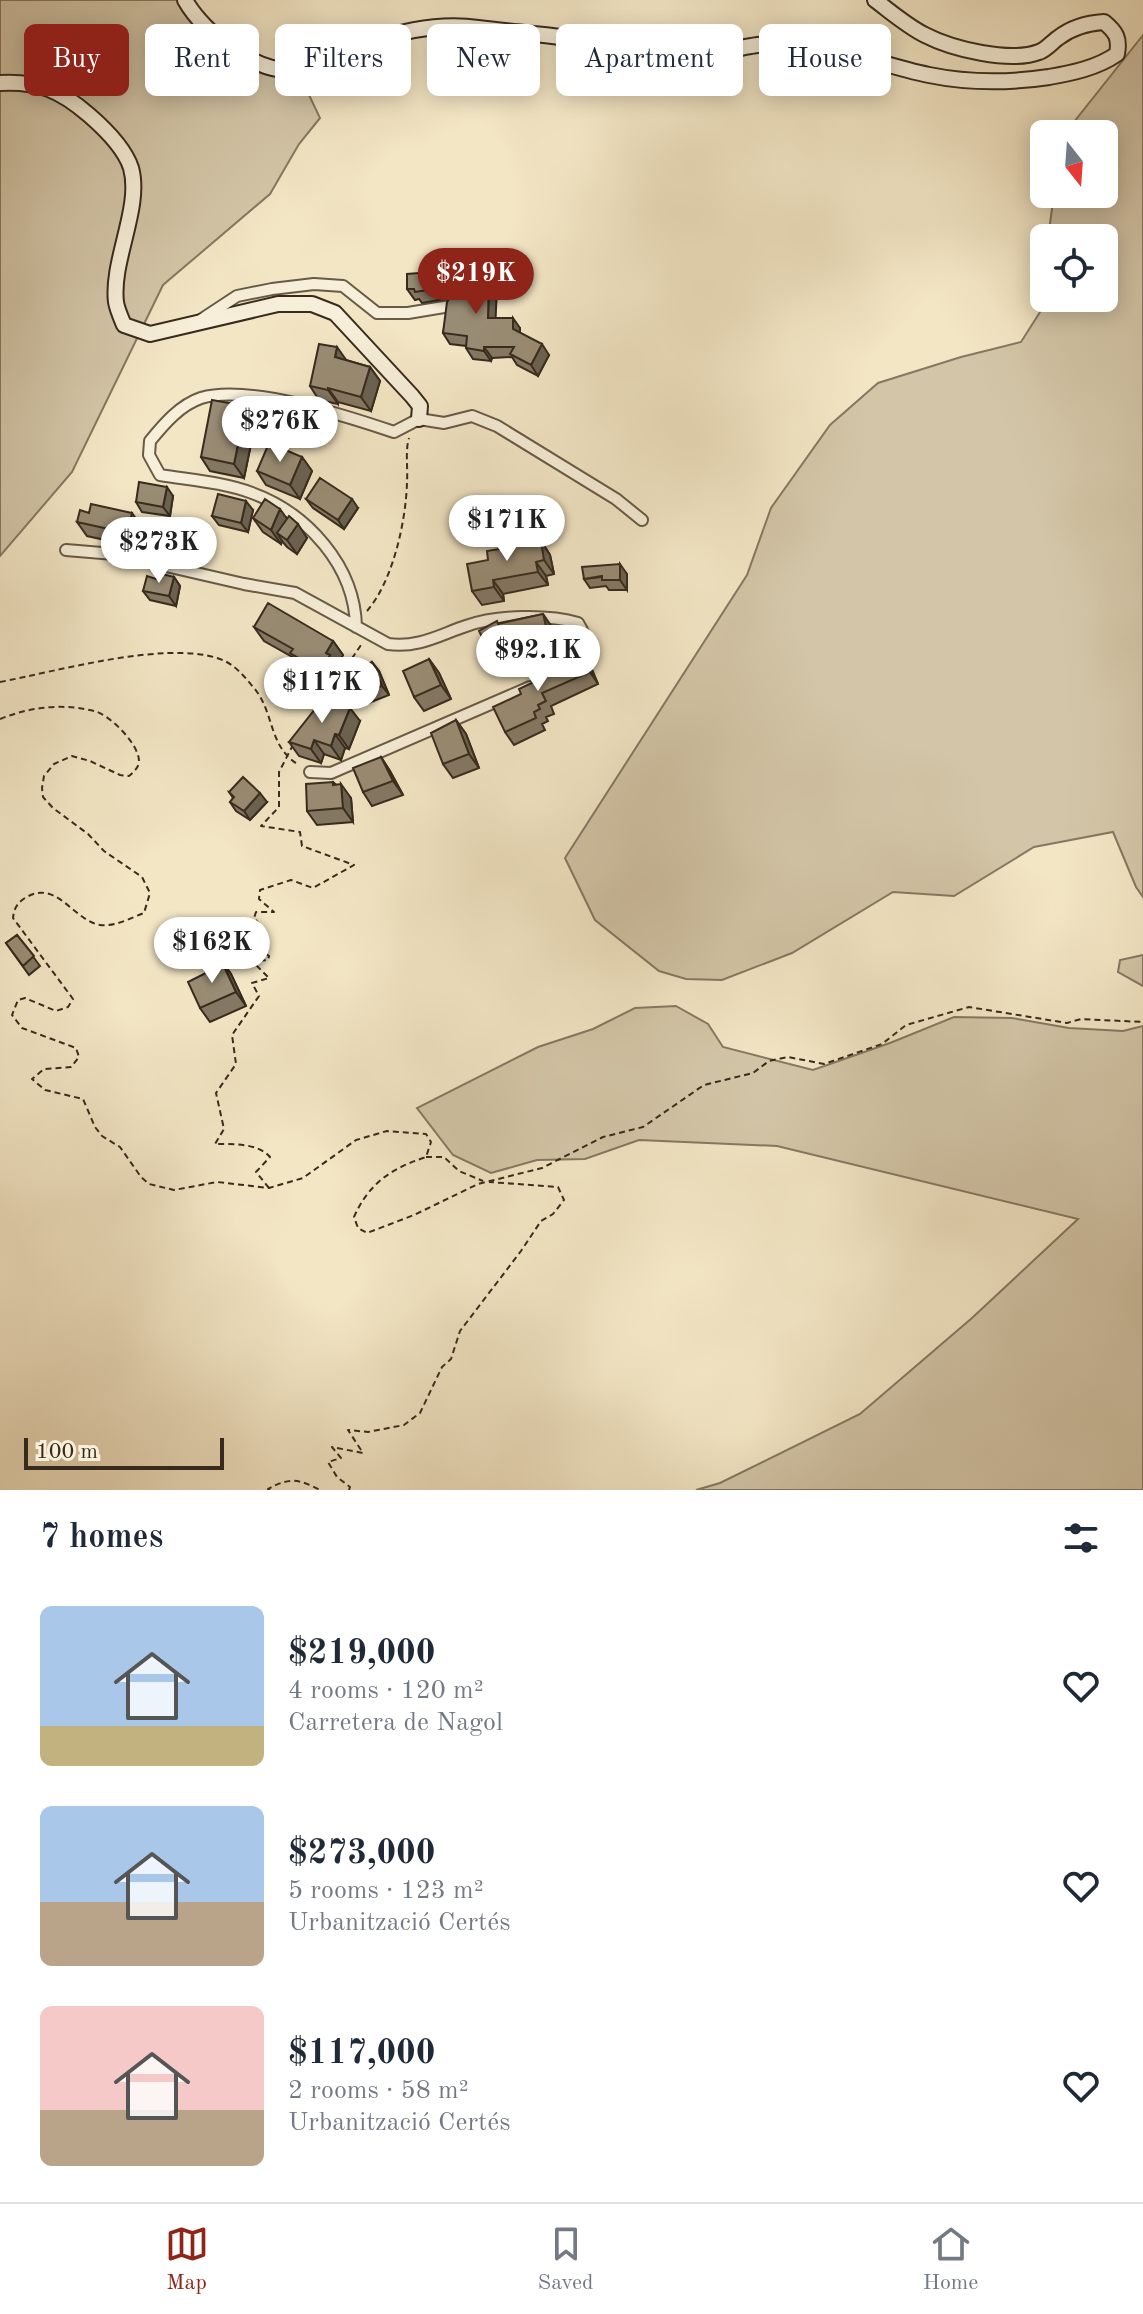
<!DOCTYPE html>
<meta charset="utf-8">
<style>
:root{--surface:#fff;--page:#f2f2f3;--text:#1f2937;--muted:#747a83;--line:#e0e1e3;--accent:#8f2418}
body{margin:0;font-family:"Old Standard TT",serif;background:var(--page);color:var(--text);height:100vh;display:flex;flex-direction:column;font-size:30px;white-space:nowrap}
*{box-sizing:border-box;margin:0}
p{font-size:26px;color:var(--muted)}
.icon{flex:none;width:44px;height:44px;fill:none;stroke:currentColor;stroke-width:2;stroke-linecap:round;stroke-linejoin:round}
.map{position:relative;height:1490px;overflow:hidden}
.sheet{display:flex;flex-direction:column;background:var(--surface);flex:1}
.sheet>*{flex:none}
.hud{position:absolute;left:24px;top:24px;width:1096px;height:72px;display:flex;gap:16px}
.needle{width:52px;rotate:163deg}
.fabs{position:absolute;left:1030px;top:120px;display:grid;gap:16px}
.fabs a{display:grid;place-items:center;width:88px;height:88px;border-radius:12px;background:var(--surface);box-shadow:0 4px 20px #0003;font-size:40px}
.scale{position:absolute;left:24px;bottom:20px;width:200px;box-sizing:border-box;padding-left:8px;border:4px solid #382b1d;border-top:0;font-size:22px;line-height:28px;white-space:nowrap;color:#382b1d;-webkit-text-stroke:6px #f7efd9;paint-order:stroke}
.price{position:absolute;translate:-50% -68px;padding:0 18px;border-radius:28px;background:#fff;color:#222;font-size:26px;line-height:52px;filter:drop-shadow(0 2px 4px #0008)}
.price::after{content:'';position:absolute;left:50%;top:48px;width:24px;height:18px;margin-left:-12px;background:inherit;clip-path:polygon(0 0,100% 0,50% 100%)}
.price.current{background:var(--accent);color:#fff}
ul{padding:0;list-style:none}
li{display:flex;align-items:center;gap:24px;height:200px;padding:0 40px}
li span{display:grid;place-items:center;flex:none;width:224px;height:160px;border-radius:12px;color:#555}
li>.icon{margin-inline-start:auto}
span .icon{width:96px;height:96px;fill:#fffc;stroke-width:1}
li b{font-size:34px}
h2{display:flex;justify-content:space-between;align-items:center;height:96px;padding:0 40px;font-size:34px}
.chip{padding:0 28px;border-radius:12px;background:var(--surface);box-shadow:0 4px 20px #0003;font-size:28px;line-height:72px}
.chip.current{background:var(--accent);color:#fff}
.dock{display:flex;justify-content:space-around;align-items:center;height:112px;border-top:2px solid var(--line);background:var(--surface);font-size:22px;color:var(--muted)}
.dock a{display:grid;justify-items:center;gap:4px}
.dock .current{color:var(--accent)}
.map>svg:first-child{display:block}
</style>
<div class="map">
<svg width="1143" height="1490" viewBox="0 0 1143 1490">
<rect width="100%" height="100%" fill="#f3e6c5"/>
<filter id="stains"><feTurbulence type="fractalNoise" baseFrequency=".0025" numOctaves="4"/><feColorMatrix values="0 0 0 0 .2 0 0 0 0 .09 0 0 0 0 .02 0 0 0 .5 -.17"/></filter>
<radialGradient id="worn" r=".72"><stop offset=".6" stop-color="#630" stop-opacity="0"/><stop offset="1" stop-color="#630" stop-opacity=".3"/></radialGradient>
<path fill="#d3c6a8" stroke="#867862" stroke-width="2" d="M0 0H189L239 54 301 78 320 118 299 144 270 194 163 285 72 472 0 556Z
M1143 35V897L1136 887 1113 832 1034 847 954 896 893 892 792 953 722 980 686 979 659 971 595 920 565 858 747 575 771 508 830 425 878 383 961 357 1021 342 1049 298H1104V238H1048L1054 194H1104V134H1071L1074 122Z
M1143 955V986L1118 972 1120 960Z
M676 1006 708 1024 723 1047 813 1070 890 1043 954 1017 1012 1018 1069 1028 1123 1031 1143 1026V1490H696L720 1483 860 1414 972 1318 1078 1219 777 1146 639 1140 585 1159 537 1160 491 1173 453 1155 417 1108 538 1047 593 1029 635 1008Z"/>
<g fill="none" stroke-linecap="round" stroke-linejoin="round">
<defs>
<path id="street" d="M202 319 237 296 272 289 314 284 343 286 377 313H408L450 306
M66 550 114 554 244 584 295 593 388 644C419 648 439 635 466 626 497 615 548 614 578 623 588 639 588 647 576 662
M356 627C355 566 307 513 252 493 223 482 190 480 160 475L149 455 150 441C164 424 180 405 201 398 249 384 347 416 394 432L419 419 444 423 472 416 497 426 616 499 642 520
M310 772 331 773 530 687"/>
<path id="secondary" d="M185 0C204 34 261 79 304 69 327 64 348 50 371 42 405 30 442 23 478 28 520 33 562 36 604 43 632 48 664 61 693 61 713 60 731 48 751 46 768 43 789 43 805 45 848 49 887 67 929 75 968 83 1009 83 1049 77 1072 73 1097 68 1117 54 1120 38 1116 32 1104 22 1087 23 1072 27 1058 38 1052 42 1046 50 1039 52 1010 63 952 49 925 35 907 26 891 12 875 0
M0 83C39 81 60 90 89 115 104 128 125 149 131 168 142 207 111 261 116 302 117 309 121 318 124 325L150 334 278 304H312L335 313 412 396 420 406 419 419"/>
</defs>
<use href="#street" stroke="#675a47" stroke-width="14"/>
<use href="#secondary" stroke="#382b1d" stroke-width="18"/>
<path stroke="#382b1d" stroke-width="2" stroke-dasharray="6 4" stroke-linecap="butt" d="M367 611C393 581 406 521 407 482 408 467 405 451 409 438
M0 682C58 671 163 641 217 658 234 663 243 675 254 688 275 713 268 747 299 765
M324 700 363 642
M0 719C30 707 61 703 94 711 109 714 139 744 139 761 139 767 134 772 129 776L120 775 90 761 72 756 54 764 44 776 42 788 43 797 53 808 88 834 104 851 142 877 150 893 144 913C130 918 112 929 96 924 72 917 55 879 25 898 17 903 14 909 13 918L73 999 68 1007 56 1011 25 998 18 1000 12 1015 22 1028 76 1048 79 1057 71 1067 44 1069 32 1079 45 1090 83 1099 95 1127 102 1136 120 1147 141 1177 149 1184 174 1190 217 1182 269 1188 303 1178 356 1140 387 1131 426 1134 431 1142 426 1157C392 1168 369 1183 354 1217L358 1228 367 1233 414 1215 478 1184 542 1168 603 1137 643 1127 704 1085 753 1073 769 1061 788 1057 824 1064 882 1044 906 1025 969 1007 1067 1023 1081 1019 1143 1022
M426 1157H444L459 1171 483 1181
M269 1188 256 1172 270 1157C258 1143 233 1144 215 1144L224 1129 216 1093 236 1064 232 1035 259 996 252 983 269 978 252 961 268 960 269 956 247 940 266 932 254 918 256 912H274L259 899 260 890 291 880 313 888 354 865 302 846 300 832 261 826 279 807V772L293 745
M270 1490 268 1489C290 1477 299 1479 320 1490
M349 1490 350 1487 337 1477 328 1462 341 1458 332 1447 363 1453 348 1430 368 1432 404 1425 420 1413 442 1367 451 1359 460 1331 521 1251 541 1221 553 1214 564 1200 558 1187 489 1182"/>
<use href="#street" stroke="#f7efd9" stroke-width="10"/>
<use href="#secondary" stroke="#f7efd9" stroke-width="14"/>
</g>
<path fill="#847864" stroke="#382b1d" stroke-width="2" d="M419 273 422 277 489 278 497 288 495 318 520 328V333L549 355 538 376 517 365 512 357 492 358 491 361 473 359 466 348V346L450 344 443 333 450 298 422 303 419 299 415 300 407 289Z
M346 360 370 367 380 381 371 411 338 402V404L319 400 310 386Z
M246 406 256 420 244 478 210 471 201 457Z
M302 457 312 471 300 499 266 485 257 471Z
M173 496 170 516 142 512 136 502Z
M306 499 358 508 344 529 313 508Z
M253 510 248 532 219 525 212 516Z
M253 518 287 519 307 538 297 554 287 547 282 541 281 544 263 532Z
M77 522 142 527 137 547 87 536Z
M536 533 550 555 554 574 546 576 548 585 503 594 504 601 482 605 472 591 488 560Z
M627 574V590H609L606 586 590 588 584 579Z
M174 577 180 586 176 606 150 600 143 591 156 579Z
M543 614 551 626 559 658 532 665 524 654 500 667 491 655 499 623Z
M254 627 333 641 343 655 337 665 340 669 330 685 300 667 294 658 264 641Z
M581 653 590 665 598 684 551 706 554 714 546 717 548 721 542 724 545 730 514 745 505 732 521 694Z
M429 659 439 673 451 699 424 711 414 697Z
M372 662 379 671 389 695 361 706 354 697Z
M456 720 466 734 479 768 453 778 443 764Z
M360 721 349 749 345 748 341 760 324 754 321 763 299 756 289 742Z
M381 757 390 771 403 795 372 806 363 792Z
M333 782 351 798 353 822 317 825 307 811Z
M229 792 267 802 250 820 236 811 230 802 233 798Z
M17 935 40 966 29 975 6 943Z
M221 960 231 974 246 1006 210 1022 200 1008 206 973Z"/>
<path fill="#6b6251" stroke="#382b1d" stroke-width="2" d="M489 278 497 288 495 329 488 318Z
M513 318 520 328V340L513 329Z
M542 344 549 355 538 376 531 365Z
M337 347 347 361 335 357Z
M484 347 492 358 491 361 484 351Z
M370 367 380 381 371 411 361 397Z
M328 388 338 402V404L328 390Z
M246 406 256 420 244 478 234 464Z
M302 457 312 471 300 499 290 485Z
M167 487 173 496 170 516 163 507Z
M352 499 358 508 344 529 338 520Z
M246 501 253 510 248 532 241 523Z
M280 509 290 523 277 533 282 541 281 544 271 530Z
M132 513 142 527 137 547 127 533Z
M298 524 307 538 297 554 287 540Z
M536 533 550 555 554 574 544 560 537 541Z
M536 562 546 576 548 585 538 572Z
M620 564 627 574V590L620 580Z
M174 577 180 586 176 606 169 596Z
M493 580 503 594 504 601 494 587Z
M543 614 551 626 559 658 551 646Z
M333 641 343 655 337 665 340 669 330 685 321 671 326 653Z
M581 653 590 665 598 684 590 672Z
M429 659 439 673 451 699 441 685Z
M372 662 379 671 389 695 382 686Z
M350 708 360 721 349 749 339 735Z
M456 720 466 734 479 768 469 754Z
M335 734 345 748 341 760 331 746Z
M314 740 324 754 321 763 311 749Z
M381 757 390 771 403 795 393 781Z
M333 782 342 795 341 784 351 798 353 822 343 808Z
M260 793 267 802 250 820 244 811Z
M221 960 231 974 246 1006 236 992Z"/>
<path fill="#998c74" stroke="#382b1d" stroke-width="2" d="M419 273V277L489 278 488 318H513V329L542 344 531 365 510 354 514 347H484V351L466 348 467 336 443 333 447 302 450 298 448 290 441 288 415 292 414 289H407V274Z
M319 344 337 347 335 357 370 367 361 397 328 388V390L310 386Z
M212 400 246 406 234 464 201 457Z
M269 443 302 457 290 485 257 471Z
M320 478 352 499 338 520 306 499Z
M139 482 167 487 163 507 136 502Z
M218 494 246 501 241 523 212 516Z
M265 499 280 509 271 530 253 518Z
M91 504 132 513 127 533 77 522 80 510 89 513Z
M289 516 298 524 287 540 277 533Z
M536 533 537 541H541L544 560 536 562 538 572 493 580 494 587 472 591 467 564 488 560 487 551 512 547 519 536Z
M620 564V580H602V576L584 579 582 567Z
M158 573 174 577 169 596 143 591 147 576 156 579Z
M268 603 333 641 326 653 330 655 321 671 290 653 293 649 254 627Z
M543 614 551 646 523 653 520 639 491 655 479 631 497 621 498 624Z
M581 653 590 672 542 693 546 701 538 705 540 709 534 712 536 718 505 732 493 707 521 694 519 689 553 673 551 668Z
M429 659 441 685 414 697 403 671Z
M372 662 382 686 354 697 344 673Z
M323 699 350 708 339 735 335 734 331 746 314 740 311 749 289 742Z
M456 720 469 754 443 764 431 733Z
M381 757 393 781 363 792 353 768Z
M243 777 260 793 244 811 230 802 234 797 229 792Z
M333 782V785L341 784 343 808 307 811 306 784Z
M17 935 34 956 23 966 6 943Z
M221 960 236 992 200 1008 188 982 206 973 204 968Z"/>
<rect width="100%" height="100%" filter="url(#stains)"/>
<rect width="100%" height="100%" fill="url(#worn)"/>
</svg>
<div class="fabs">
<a><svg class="needle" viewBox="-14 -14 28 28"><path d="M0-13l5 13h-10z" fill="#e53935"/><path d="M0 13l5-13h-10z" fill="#747a83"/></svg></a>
<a><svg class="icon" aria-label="locate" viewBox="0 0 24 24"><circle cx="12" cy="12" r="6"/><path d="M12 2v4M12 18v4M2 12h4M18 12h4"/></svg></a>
</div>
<div class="scale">100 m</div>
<b class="price current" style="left:476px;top:316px">$219K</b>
<b class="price" style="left:280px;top:464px">$276K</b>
<b class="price" style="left:507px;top:563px">$171K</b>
<b class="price" style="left:159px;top:585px">$273K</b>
<b class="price" style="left:538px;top:693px">$92.1K</b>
<b class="price" style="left:322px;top:725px">$117K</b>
<b class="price" style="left:212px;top:985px">$162K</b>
<div class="hud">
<a class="chip current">Buy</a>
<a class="chip">Rent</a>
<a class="chip">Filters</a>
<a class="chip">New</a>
<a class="chip">Apartment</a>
<a class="chip">House</a>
</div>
</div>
<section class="sheet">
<h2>7 homes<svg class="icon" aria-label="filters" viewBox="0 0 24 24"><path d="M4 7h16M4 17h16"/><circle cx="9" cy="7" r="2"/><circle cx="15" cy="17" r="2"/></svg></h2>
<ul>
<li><span style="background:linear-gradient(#a9c7e8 75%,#c2b280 0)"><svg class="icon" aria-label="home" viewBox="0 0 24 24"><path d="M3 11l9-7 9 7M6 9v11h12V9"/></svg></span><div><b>$219,000</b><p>4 rooms · 120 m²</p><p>Carretera de Nagol</p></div><svg class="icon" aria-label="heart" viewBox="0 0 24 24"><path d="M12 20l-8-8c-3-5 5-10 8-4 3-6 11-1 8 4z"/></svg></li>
<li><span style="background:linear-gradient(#a9c7e8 60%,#b9a48a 0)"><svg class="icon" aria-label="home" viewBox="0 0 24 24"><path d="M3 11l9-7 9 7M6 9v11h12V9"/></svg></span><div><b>$273,000</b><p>5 rooms · 123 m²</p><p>Urbanització Certés</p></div><svg class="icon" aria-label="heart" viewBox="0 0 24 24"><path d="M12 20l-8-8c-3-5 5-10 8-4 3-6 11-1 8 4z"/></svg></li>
<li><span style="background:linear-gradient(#f6c9c9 65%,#b9a48a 0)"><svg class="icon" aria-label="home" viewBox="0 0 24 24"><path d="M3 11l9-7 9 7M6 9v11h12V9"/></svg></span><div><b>$117,000</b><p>2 rooms · 58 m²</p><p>Urbanització Certés</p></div><svg class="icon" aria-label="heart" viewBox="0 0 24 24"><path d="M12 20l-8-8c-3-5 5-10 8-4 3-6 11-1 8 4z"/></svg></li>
</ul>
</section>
<nav class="dock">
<a class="current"><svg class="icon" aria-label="map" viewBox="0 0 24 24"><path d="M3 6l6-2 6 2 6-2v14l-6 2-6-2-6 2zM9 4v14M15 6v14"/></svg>Map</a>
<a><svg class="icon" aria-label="saved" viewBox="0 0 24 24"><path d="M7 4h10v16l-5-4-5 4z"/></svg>Saved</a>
<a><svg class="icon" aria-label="home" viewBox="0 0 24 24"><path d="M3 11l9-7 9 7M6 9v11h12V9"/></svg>Home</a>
</nav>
